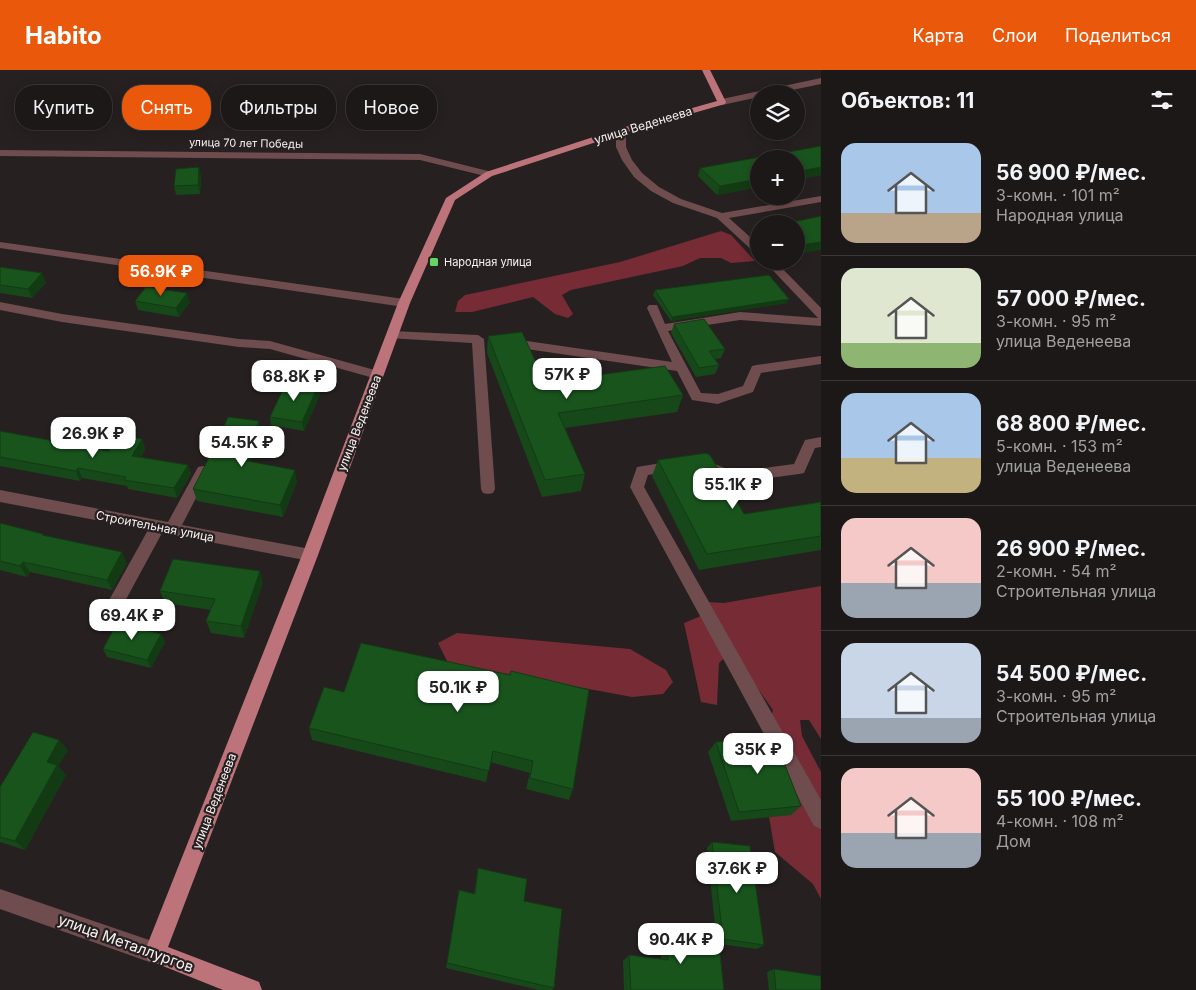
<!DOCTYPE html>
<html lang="ru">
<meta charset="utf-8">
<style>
:root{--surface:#1d1818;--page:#2a2525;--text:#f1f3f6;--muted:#a0a0a2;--line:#3b3737;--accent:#ea580c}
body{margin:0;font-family:Inter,sans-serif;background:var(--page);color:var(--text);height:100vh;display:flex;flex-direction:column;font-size:19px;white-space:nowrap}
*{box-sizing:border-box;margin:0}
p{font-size:16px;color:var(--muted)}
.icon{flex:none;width:28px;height:28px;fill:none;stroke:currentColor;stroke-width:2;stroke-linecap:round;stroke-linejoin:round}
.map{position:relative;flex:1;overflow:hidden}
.drawer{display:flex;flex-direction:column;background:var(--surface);width:375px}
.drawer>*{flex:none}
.banner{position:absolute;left:15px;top:15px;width:475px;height:45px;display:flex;gap:10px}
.buttons{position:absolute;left:750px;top:15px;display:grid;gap:10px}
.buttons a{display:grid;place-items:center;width:55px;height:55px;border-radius:50%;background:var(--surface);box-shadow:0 2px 12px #0003,0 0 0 1px var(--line);font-size:25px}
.price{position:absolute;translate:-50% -42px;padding:0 11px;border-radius:10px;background:#fff;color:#222;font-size:16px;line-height:32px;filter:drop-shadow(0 1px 2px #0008)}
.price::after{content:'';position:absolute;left:50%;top:30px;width:15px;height:11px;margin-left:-8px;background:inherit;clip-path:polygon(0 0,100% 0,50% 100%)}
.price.on{background:var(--accent);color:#fff}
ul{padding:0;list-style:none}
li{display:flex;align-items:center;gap:15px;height:125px;padding:0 20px}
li+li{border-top:1px solid var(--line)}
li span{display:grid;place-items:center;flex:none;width:140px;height:100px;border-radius:15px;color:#555}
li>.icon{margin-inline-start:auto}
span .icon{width:60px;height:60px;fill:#fffc;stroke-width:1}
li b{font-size:21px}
h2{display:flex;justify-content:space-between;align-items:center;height:60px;padding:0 20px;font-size:21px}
.pill{padding:0 18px;border-radius:20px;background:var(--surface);box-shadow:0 2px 12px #0003,0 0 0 1px var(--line);font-size:18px;line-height:45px}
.pill.on{background:var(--accent);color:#fff}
header{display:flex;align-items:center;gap:30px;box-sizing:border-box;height:70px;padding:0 25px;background:var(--accent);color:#fff}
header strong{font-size:24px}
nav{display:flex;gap:28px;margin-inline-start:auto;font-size:18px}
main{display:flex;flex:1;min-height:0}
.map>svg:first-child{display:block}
</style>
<header>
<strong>Habito</strong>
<nav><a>Карта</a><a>Слои</a><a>Поделиться</a></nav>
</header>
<main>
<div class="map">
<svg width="821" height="920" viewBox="0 0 821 920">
<rect width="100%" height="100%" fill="#272020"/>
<path fill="#762b35" d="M721 161 731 165 755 191 731 193 721 188H700L683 196 571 220 562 225 573 244 568 248 555 244 533 227 472 242H455L458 231 465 225 620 192Z
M821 516V669L809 650H800L802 666 821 702V829L813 814 775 782 760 694 773 640 737 589 726 586 719 593 717 635 701 632 684 553 701 546 708 532 724 533Z
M457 563 630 579 666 600 673 612 663 624 632 627 448 593 438 573Z"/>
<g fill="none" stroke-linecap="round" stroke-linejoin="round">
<path fill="#6f4c4e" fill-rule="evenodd" d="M821 8V14L773 24H759V27L722 35 718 32 722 29Z
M621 58 626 61V77L632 90 642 103 659 117 681 129 722 143 821 126V132L729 148 759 175V184L755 183 717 148 673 133 651 121 634 107 622 90 616 77V61Z
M0 80 420 84 492 102 494 104 489 107 420 90 0 86Z
M0 172 404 229 410 233 404 237 0 178Z
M764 191H775L821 238V256L740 250 668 261 701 323 718 324 743 316 752 296 756 295 821 286V294L761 303 753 322 723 332 718 334 692 330 677 301 507 276 501 272 507 268 672 292 647 238 649 235H657L665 254 740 242 818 248Z
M0 232 62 244 239 269 270 271 382 302 383 305 377 309 270 279 239 277 62 252 0 240Z
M392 261 478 265 484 269 495 419 493 423 488 424 483 423 481 419 472 273 388 268 386 265 388 262Z
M821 367V377L815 378 804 403 799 404 733 413 696 397 694 393 696 389 701 388 734 402 794 394 805 370Z
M673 391 678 392 680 396 678 400 648 405 644 417 821 730V759L814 756 630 417 637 397Z
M203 396 208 397 210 401 182 455 310 479 315 481 318 485 315 489 310 491 162 463 117 546 111 548 105 546 103 541 148 460 0 432V420L168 452 198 397Z
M0 819 155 872 162 876 166 883 162 890 155 894 0 839Z"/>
<path fill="#bc747a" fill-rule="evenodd" d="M702 0H710L726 32 725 34 624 63 492 106 455 130 410 233 318 485 168 877 259 912 262 920H223L148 890 144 883 302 485 398 233 446 128 486 102 618 59 717 31Z"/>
</g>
<path fill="#164819" d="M821 76V105L796 110 759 89V117L717 125 698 106 700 98Z
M201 106 200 124 176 125 174 116Z
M0 197 42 203 46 213 32 228 0 223Z
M655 220 787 233 671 251 653 225Z
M135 231 190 232 179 247 138 240Z
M674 254 725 279 721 288 715 289 719 295 715 304 696 307 671 263Z
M488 266 545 312 683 325 677 342 565 358 585 404 581 421 542 427 487 283Z
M320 325 304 361 271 355 270 347Z
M259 351 261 363 250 391 297 412 283 447 197 431 193 419Z
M0 361 108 381 142 369 145 379 141 387 188 395 191 404 177 428 128 419 127 416 82 408 80 411 0 396Z
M658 390 744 444 821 432V480L699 500 652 406Z
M0 453 43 464 44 466 127 493 112 520 30 502 27 507 0 500Z
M263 513 244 568 211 563 206 551 211 540 165 533 160 521Z
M165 572 151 598 107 587 103 579Z
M361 573 573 719 569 730 526 719 530 703 490 692 486 712 312 670 309 658 344 622Z
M716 672 801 736 791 745 731 751 708 682Z
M68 680 58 696 66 705 25 780 0 772V717Z
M712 772 764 875 757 879 719 874 724 920H624L623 891 629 885 661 889 659 867 666 860 716 866 707 778Z
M478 798 524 831 554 918 552 920H539L446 898 459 820 474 824Z
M774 899 821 920H769L767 902Z"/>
<path fill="#123b14" d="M199 97 201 106 200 124 198 115Z
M821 97V105L796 110V102Z
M759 109V117L717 125 720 116Z
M821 172V180L796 184V176Z
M42 203 46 213 32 228 28 219Z
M187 223 190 232 179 247 176 238Z
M789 229 787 233 671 251 672 247Z
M318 316 320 325 304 361 302 352Z
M259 351 261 363 245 402 242 390Z
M142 369 145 379 136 396 132 386Z
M188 395 191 404 177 428 174 418Z
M78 398 82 408 80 411 76 401Z
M295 400 297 412 283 447 280 435Z
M122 482 127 493 112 520 107 510Z
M23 492 30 502 27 507 20 496Z
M260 501 263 513 244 568 241 556Z
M161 564 165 572 151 598 147 590Z
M59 670 68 680 58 696 66 705 25 780 15 771 47 692Z"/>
<path fill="#19541d" stroke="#123b14" d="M821 76V97L796 102V89H759V109L720 116 700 98Z
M199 97 198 115 174 116 176 99Z
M821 146V172L796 176V154H783Z
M0 197 42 203 28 219 0 215Z
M769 205 789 229 672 247 655 220Z
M146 217 187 223 176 238 135 231Z
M704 249 725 279 709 281 719 295 699 298 674 254Z
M522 262 545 312 665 296 683 325 558 343 585 404 545 410 488 266Z
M287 311 318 316 302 352 270 347Z
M228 347 259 351 242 390 295 400 280 435 193 419 218 370Z
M0 361 108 381 118 365 142 369 132 386 188 395 174 418 124 410 126 407 78 398 76 401 0 387Z
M706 383 710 385 744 444 821 432V466L707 484 658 390Z
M0 453 43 464 42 465 122 482 107 510 23 492 20 496 0 491Z
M173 489 260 501 241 556 206 551 215 529 160 521Z
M117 553 161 564 147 590 103 579Z
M361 573 510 605 511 601 589 620 573 719 530 708 533 691 493 681 489 701 309 658 324 617 344 622Z
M33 662 59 670 47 692 57 695 15 771 0 767V717Z
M774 667 801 736 739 742 716 672Z
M712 772 750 776 764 875 723 869Z
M478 798 527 809 524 831 562 839 554 918 447 893 459 820 475 824Z
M666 860 718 866 724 920H631L629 885 668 890Z
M774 899 821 906V920H776Z"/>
<rect fill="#64d467" stroke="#272020" stroke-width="2" x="429" y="187" width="10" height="10" rx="2.5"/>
<g text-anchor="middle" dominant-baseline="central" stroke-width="4.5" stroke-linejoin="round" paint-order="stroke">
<g font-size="11" fill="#f7f1f1" stroke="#272020">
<text transform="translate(246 73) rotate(1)">улица 70 лет Победы</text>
</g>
<g font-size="11" fill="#f7f1f1" stroke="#272020" text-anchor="start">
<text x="444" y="192">Народная улица</text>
</g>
<g font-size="12" fill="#f7f1f1" stroke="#272020">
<text transform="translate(643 55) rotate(-17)">улица Веденеева</text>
<text transform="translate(359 353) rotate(-69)">улица Веденеева</text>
<text transform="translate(155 456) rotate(11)">Строительная улица</text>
<text transform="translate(214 731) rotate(-69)">улица Веденеева</text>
</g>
<g font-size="15" fill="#f7f1f1" stroke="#272020">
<text transform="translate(126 873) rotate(20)">улица Металлургов</text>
</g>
</g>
</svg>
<div class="buttons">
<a><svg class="icon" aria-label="layers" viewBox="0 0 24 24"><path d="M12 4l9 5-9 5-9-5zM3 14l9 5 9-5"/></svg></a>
<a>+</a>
<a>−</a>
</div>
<b class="price on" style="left:161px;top:227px">56.9K ₽</b>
<b class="price" style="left:567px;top:330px">57K ₽</b>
<b class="price" style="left:294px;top:332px">68.8K ₽</b>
<b class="price" style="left:93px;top:389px">26.9K ₽</b>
<b class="price" style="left:242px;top:398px">54.5K ₽</b>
<b class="price" style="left:733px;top:440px">55.1K ₽</b>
<b class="price" style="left:132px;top:571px">69.4K ₽</b>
<b class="price" style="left:458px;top:643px">50.1K ₽</b>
<b class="price" style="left:758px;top:705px">35K ₽</b>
<b class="price" style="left:737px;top:824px">37.6K ₽</b>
<b class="price" style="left:681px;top:895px">90.4K ₽</b>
<div class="banner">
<a class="pill">Купить</a>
<a class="pill on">Снять</a>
<a class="pill">Фильтры</a>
<a class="pill">Новое</a>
</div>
</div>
<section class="drawer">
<h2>Объектов: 11<svg class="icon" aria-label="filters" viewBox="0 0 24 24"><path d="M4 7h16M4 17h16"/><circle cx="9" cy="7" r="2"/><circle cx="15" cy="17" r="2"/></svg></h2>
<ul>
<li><span style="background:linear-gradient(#a9c7e8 70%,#b9a48a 0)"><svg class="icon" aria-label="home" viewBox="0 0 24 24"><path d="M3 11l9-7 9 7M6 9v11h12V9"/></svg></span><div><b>56 900 ₽/мес.</b><p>3-комн. · 101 m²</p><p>Народная улица</p></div></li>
<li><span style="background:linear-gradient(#dfe7d0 75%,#8fb573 0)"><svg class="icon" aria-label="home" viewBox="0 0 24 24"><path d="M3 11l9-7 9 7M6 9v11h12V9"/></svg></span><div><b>57 000 ₽/мес.</b><p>3-комн. · 95 m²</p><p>улица Веденеева</p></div></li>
<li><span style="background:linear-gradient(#a9c7e8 65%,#c2b280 0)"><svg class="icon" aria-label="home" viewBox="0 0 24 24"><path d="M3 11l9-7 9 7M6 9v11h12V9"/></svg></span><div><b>68 800 ₽/мес.</b><p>5-комн. · 153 m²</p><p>улица Веденеева</p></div></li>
<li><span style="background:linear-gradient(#f6c9c9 65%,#9aa5b1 0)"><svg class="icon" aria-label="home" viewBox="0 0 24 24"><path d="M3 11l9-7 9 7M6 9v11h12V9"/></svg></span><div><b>26 900 ₽/мес.</b><p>2-комн. · 54 m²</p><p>Строительная улица</p></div></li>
<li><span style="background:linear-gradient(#c9d6e8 75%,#9aa5b1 0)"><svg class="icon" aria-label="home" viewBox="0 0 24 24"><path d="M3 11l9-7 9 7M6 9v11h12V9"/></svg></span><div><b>54 500 ₽/мес.</b><p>3-комн. · 95 m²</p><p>Строительная улица</p></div></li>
<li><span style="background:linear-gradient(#f6c9c9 65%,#9aa5b1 0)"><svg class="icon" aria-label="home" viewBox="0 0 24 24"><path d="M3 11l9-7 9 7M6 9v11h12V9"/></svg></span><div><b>55 100 ₽/мес.</b><p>4-комн. · 108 m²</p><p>Дом</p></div></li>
</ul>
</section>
</main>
